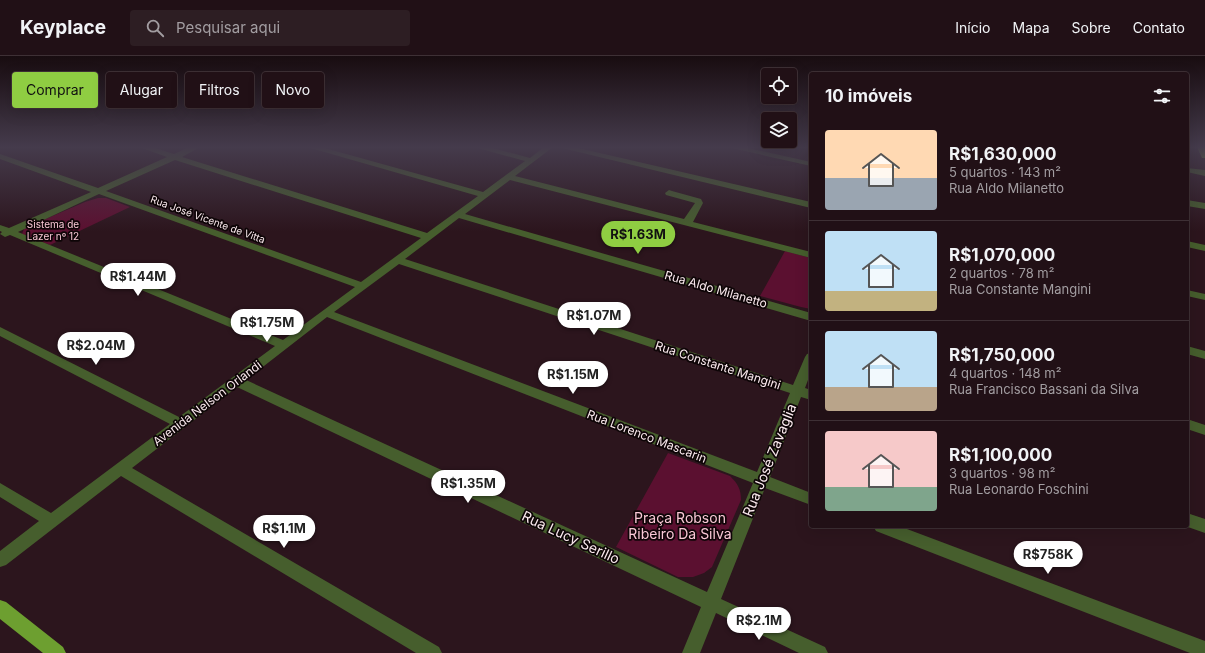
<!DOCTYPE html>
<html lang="pt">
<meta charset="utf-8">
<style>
:root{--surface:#211016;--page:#2d1e23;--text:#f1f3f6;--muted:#a29da1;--line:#3e3035;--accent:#8fcd42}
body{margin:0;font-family:Inter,sans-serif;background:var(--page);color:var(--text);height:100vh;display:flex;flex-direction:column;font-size:15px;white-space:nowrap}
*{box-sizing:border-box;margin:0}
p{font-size:13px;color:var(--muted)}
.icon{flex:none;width:22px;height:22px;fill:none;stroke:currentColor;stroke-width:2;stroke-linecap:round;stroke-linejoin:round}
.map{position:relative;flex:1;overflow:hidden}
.side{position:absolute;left:809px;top:16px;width:380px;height:456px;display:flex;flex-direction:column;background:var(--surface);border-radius:4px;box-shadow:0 4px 16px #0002,0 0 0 1px var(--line)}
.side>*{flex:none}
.guide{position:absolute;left:12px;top:16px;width:380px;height:36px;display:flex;gap:8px}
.tools{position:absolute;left:761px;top:12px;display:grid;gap:8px}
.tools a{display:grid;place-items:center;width:36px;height:36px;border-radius:4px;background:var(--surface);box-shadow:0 4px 16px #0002,0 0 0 1px var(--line);font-size:20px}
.price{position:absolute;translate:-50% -34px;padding:0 9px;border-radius:14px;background:#fff;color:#222;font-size:13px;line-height:26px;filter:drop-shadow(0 1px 2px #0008)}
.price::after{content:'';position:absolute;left:50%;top:24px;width:12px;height:9px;margin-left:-6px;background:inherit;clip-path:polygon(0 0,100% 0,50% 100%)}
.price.active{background:var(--accent);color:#111}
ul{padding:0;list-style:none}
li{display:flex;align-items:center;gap:12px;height:100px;padding:0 16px}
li+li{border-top:1px solid var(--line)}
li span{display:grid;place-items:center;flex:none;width:112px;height:80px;border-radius:4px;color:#555}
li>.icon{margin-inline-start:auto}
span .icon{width:48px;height:48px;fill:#fffc;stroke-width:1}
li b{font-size:17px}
h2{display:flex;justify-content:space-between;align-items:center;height:48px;padding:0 16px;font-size:17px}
.tag{padding:0 14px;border-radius:4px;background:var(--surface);box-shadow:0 4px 16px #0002,0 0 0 1px var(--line);font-size:14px;line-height:36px}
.tag.active{background:var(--accent);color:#111}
header{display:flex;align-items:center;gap:24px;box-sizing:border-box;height:56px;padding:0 20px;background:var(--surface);border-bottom:1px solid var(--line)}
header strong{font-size:19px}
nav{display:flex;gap:22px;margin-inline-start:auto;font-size:14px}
.search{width:280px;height:36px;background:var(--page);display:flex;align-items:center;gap:10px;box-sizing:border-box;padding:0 14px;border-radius:4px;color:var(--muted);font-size:15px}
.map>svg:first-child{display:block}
</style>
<header>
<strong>Keyplace</strong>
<div class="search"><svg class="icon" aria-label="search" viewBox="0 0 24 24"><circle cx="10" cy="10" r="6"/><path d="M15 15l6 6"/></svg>Pesquisar aqui</div>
<nav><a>Início</a><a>Mapa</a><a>Sobre</a><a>Contato</a></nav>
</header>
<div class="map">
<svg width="1205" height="597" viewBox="0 0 1205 597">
<rect width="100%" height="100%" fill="#2c151d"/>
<path fill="#5b1030" d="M98 142H106L130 151 50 189 22 178 24 173 27 171 85 146Z
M785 195 811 202V253L801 251 760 240Z
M668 397 730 420C738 428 741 433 741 444L712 511 704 517 693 521H678L616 491Z"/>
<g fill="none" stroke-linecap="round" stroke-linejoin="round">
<path fill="#465e2d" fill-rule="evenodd" d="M139 91H152L174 98 189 91H200L182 101 427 177 478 140 307 91H321L483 136 525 105 474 91H489L530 102 544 91H553L515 120 684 163 695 147 666 139 665 137 669 134 672 135 701 143 703 147 693 166 811 196V202L510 124 465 158 811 257V265L459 162 405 203 793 329 805 301 807 298 811 297V316L805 332 811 334V344L801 341 770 421 811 437V449L765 432 721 543 825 591 828 597H799L716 557 700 597H682L701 551 237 331 132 412 439 591 442 597H416L121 420 6 509 0 511V495L39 465 0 441V427L51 457 170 368 0 280V271L179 361 275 290 10 179 5 181 0 178 2 176 0 175V169L9 172 91 136 0 103V98L98 132 167 101ZM175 104 421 182 361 226 106 135ZM99 138 355 231 283 284 18 176ZM399 208 790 337 757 416 334 256ZM327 261 753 427 707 536 246 324Z
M558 91H574L811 146V152Z
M727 91H744L811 106V110Z
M1187 112 1205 114V120L1187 116Z
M1187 144 1205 147V153L1187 150Z
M1187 185 1205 189V195L1187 191Z
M1187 234 1205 238V244L1187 240Z
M1187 290 1205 295V303L1187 298Z
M1187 363 1205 369V379L1187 373Z
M1187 457 1205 463V477L1185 470H1187Z
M873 470H899L1205 585V597H1190L876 475Z"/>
<path fill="#6d9f30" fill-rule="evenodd" d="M1197 91H1205V102H1202Z
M0 544 6 546 63 591 66 597H43L0 563Z"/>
</g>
<linearGradient id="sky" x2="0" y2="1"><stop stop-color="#180c10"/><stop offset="0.52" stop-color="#453b4c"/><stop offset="1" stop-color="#453b4c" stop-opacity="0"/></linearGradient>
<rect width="1205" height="175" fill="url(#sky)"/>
<g text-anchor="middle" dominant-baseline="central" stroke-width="3.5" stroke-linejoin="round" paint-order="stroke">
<g font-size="10" fill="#fbeaee" stroke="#0e0507">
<text transform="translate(208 163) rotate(20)">Rua José Vicente de Vitta</text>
</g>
<g font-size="10" fill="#f9c7d5" stroke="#0e0507">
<text x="53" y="168">Sistema de<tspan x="53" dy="12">Lazer nº 12</tspan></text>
</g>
<g font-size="12" fill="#fbeaee" stroke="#0e0507">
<text transform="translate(716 233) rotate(16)">Rua Aldo Milanetto</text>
<text transform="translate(718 309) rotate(18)">Rua Constante Mangini</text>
<text transform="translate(207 347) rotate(-37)">Avenida Nelson Orlandi</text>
<text transform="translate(647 380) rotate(21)">Rua Lorenco Mascarin</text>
</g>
<g font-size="14" fill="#fbeaee" stroke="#0e0507">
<text transform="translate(769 404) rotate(-68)">Rua José Zavaglia</text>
<text transform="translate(571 481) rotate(25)">Rua Lucy Serillo</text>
</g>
<g font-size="14" fill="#f9c7d5" stroke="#0e0507">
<text x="680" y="461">Praça Robson<tspan x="680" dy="16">Ribeiro Da Silva</tspan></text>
</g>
</g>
</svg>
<div class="tools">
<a><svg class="icon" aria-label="locate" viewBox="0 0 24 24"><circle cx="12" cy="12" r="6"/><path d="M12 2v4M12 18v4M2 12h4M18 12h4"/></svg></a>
<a><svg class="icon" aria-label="layers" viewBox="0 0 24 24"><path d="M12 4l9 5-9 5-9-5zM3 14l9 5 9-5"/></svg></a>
</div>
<b class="price active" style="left:638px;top:199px">R$1.63M</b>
<b class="price" style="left:138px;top:241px">R$1.44M</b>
<b class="price" style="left:594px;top:280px">R$1.07M</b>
<b class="price" style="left:267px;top:287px">R$1.75M</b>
<b class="price" style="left:96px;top:310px">R$2.04M</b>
<b class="price" style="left:573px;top:339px">R$1.15M</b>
<b class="price" style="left:468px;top:448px">R$1.35M</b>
<b class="price" style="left:284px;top:493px">R$1.1M</b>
<b class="price" style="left:1048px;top:519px">R$758K</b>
<b class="price" style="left:759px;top:585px">R$2.1M</b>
<div class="guide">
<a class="tag active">Comprar</a>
<a class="tag">Alugar</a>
<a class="tag">Filtros</a>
<a class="tag">Novo</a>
</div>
<section class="side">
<h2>10 imóveis<svg class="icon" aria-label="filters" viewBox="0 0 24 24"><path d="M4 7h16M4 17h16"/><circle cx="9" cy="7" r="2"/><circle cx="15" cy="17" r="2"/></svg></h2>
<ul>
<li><span style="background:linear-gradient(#ffd9b3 60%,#9aa5b1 0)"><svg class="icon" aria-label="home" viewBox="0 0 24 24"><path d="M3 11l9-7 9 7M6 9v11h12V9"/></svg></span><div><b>R$1,630,000</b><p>5 quartos · 143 m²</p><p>Rua Aldo Milanetto</p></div></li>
<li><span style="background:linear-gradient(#bfe0f5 75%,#c2b280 0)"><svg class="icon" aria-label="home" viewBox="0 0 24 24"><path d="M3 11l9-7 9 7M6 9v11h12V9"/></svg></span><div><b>R$1,070,000</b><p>2 quartos · 78 m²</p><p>Rua Constante Mangini</p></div></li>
<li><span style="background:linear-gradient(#bfe0f5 70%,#b9a48a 0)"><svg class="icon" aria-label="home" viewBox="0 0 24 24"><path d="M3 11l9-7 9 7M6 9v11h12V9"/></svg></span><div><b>R$1,750,000</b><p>4 quartos · 148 m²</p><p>Rua Francisco Bassani da Silva</p></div></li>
<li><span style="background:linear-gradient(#f6c9c9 70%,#7fa58c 0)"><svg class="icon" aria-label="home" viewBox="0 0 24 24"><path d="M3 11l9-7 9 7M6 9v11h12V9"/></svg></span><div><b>R$1,100,000</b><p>3 quartos · 98 m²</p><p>Rua Leonardo Foschini</p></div></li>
</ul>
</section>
</div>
